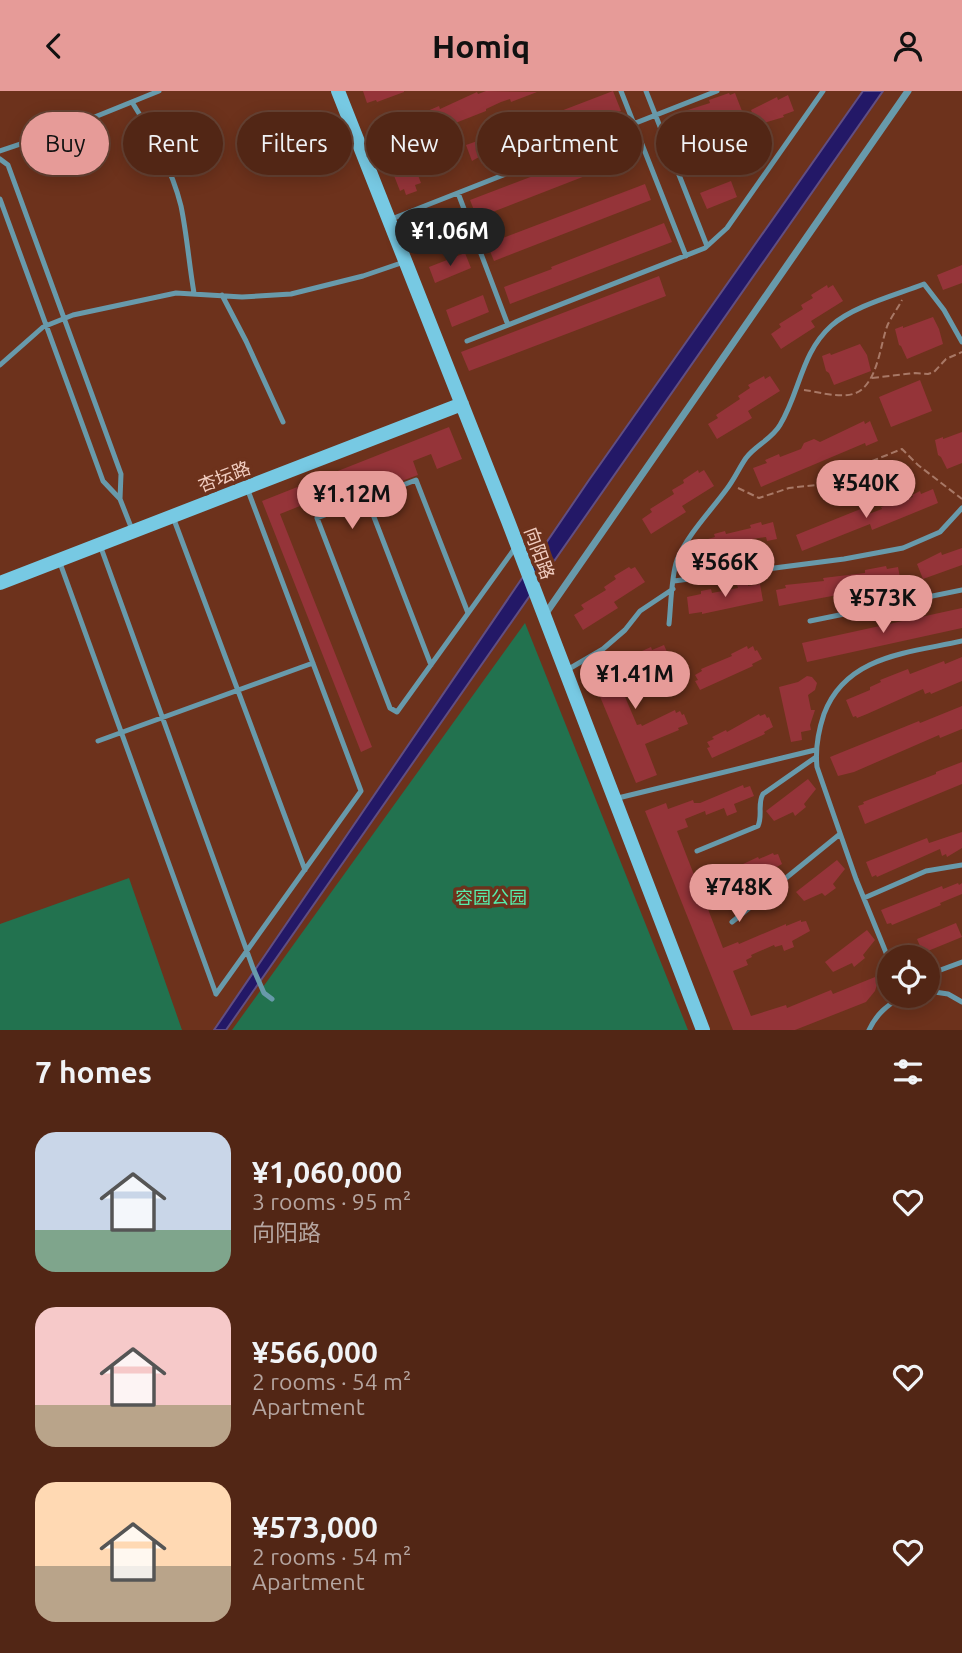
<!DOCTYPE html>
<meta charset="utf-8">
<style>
:root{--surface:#522615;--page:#582e1e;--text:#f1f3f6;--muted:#b5a5a0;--line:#684334;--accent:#e69b98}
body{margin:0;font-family:Ubuntu,"Noto Sans SC",sans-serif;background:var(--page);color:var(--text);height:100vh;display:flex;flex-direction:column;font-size:26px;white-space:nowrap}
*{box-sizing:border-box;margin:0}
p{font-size:23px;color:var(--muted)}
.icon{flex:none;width:38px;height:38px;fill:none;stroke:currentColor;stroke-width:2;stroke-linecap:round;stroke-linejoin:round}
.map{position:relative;height:939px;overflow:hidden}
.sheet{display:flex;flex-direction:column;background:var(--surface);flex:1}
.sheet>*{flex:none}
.top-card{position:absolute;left:21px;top:21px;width:920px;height:63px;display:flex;gap:14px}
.fabs{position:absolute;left:877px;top:854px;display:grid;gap:14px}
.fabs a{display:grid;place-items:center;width:63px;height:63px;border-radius:50%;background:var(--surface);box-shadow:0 4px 18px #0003,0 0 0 2px var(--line);font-size:35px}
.price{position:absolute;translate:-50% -60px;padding:0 16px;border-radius:24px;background:var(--accent);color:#111;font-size:23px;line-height:46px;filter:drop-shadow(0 2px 4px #0008)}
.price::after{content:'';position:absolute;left:50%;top:42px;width:21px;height:16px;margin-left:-10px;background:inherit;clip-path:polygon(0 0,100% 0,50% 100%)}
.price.current{background:#222;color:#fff}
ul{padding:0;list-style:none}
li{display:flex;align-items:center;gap:21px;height:175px;padding:0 35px}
li span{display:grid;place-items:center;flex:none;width:196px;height:140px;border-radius:21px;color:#555}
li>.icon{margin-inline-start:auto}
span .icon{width:84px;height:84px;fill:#fffc;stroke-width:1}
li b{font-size:30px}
h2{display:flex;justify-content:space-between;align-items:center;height:84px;padding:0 35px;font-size:30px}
.pill{padding:0 24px;border-radius:32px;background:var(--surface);box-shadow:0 4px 18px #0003,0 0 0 2px var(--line);font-size:24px;line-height:63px}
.pill.current{background:var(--accent);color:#111}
header{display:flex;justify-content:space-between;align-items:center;height:91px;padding:0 35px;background:var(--accent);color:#111;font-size:32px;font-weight:600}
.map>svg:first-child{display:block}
</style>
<header><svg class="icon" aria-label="back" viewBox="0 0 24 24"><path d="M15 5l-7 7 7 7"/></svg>Homiq<svg class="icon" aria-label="person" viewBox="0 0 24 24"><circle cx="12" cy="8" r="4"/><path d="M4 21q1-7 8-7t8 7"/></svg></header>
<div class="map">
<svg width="962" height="939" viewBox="0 0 962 939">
<rect width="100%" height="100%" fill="#6d321c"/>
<path fill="#22724f" d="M525 532 688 939H232Z
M129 787 182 939H0V833Z"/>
<path fill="#231867" stroke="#614e82" stroke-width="2" d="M863 0H883L226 939H214L589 389Z"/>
<path fill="#953439" d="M363 0H404V1L377 11 376 9 367 12Z
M486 0 537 1 511 11 510 8 501 11 486 18V20L430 42 429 40 409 47 410 50 382 58 377 42 389 38 388 35 426 23 425 21 439 15 440 18 477 1 478 3Z
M613 0 621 20 603 27 602 25 529 54 528 51 505 60 504 57 489 63 491 69 482 73 479 66 472 70 466 54 540 28Z
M729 2 730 4 735 2 742 20 720 29 719 26 682 43 681 41 677 42 671 27 678 24V22L710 12 709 9Z
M788 4 794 20 783 24 784 26 757 34 751 19 777 6 778 9Z
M628 49 634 66 477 127 470 109Z
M754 51 760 67 732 78 726 62Z
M414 74 421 92 415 94 417 100 406 104 404 98 400 100 393 82Z
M731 90 737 106 707 118 700 102Z
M645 93 651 109 494 170 487 153Z
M450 122 455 137 419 152 413 136Z
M664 132 672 151 510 213 504 196 552 178 551 176Z
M465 162 471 177 435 192 429 176Z
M962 174V192L943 199 937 184Z
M659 185 666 205 469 280 461 261Z
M827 194 828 197 833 194 843 210 811 230 815 236 781 258 771 243 781 236 779 233 803 218 801 214 813 207 811 204Z
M483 204 489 221 452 236 446 219Z
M933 226 939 238 943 253 907 268 901 255 899 254 895 238 903 235V237Z
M860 253 867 264 871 280 834 294 829 282 826 280 822 265 830 262 831 264Z
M764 285 765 288 770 285 780 300 748 320 752 327 717 348 708 333 718 327 716 324 740 308 738 305 750 297 748 294Z
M920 289 932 320 891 336 879 306Z
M864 330 865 333 870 330 878 350 866 355 865 352 761 396 753 377 767 372 765 369 779 363 780 366 801 358 804 352 814 348 820 351Z
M449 336 462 368 437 378 431 363 413 370 418 384 334 415 330 403 280 423 372 656 361 661 262 410Z
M962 341V372L947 378 941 366 938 364 935 349 943 346V348Z
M698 379 699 382 704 379 714 395 682 415 686 421 651 443 642 428 652 421 650 418 674 403 672 399 684 392 683 389Z
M933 398 938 412 872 439 870 433 802 460 796 444 863 417 866 424 882 418 881 416 913 406 912 404 920 400 921 403Z
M761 431 762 434 773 431 777 448 767 450 766 446 752 448 753 454 731 459V461L705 466 701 450 715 446 714 443 725 440 726 443 751 437 750 434Z
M962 457V474L923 488 917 473 941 461 942 464Z
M886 475 887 478 898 476 901 492 779 515 776 499 786 497 785 494 824 490 823 487 865 482V479Z
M629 476 631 478 635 476 645 491 614 511 618 517 583 539 574 524 584 518 581 514 606 499 604 496 616 488 614 485Z
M748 492V495L760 493 763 510 702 523V521L689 523 687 506 701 503V500L711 498 712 502 738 497 737 494Z
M962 517V537L807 571 802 552Z
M664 554 670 568 660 572 662 576 651 581 649 577 627 585 629 590 620 594 637 634 641 633 642 635 675 619 676 622 680 620 682 624 684 623 688 633 678 637 679 639 645 653 657 684 636 692 591 584 605 578 604 575 613 571 614 574 643 563 642 560 651 556 652 559Z
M747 555 748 558 753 555 755 560 757 559 762 568 752 573 753 575 700 599 695 590 698 589 695 584 702 580 701 578 732 565 731 563Z
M962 566V590L931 603 930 601 925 603 923 598 867 623 857 627 856 625 853 626 846 609 870 599V596L881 591 880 589 908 578 910 583 944 570 945 573Z
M807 585 812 586 817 592 815 599 808 604 811 619H815L810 634 811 639 801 641 802 649 791 651 779 596 798 591Z
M962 615V638L940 647 939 644 854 681 838 685 830 666 919 630 920 632Z
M759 623 760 625 765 623 767 627 769 626 773 636 764 641 765 643 712 667 707 657 710 656 707 651 714 648 712 646 726 639 727 641Z
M962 671V693L865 733 858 715 864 713 863 711 936 683V681Z
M808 688 816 698 804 713 806 716 795 725 793 721 774 730 766 720Z
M743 694 744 697 750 695 754 705 734 713 737 721 727 725 724 717 706 724 705 720 685 728 688 736 677 740 696 789 726 781 758 766 759 768 773 762 774 764 778 763 782 773 764 783 766 789 757 793 754 787 748 789 747 787 724 797 725 799 719 802 721 807 706 813 723 857 738 851 739 853 786 833V835L801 829V831L806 830 810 840 792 850 794 856 784 860 782 854 775 856 774 854 751 864 752 866 746 869 748 874 733 880 751 925 786 914 787 917 831 899 833 903 880 884 875 900 866 911 795 939H733L645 720 666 712 668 718 693 709 694 712H700Z
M962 741V757L947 766 946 763 942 765 940 758 877 786 876 784 872 786 866 771 927 747 929 752Z
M837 769 845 778 833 793 836 797 825 805 822 802 804 810 796 801Z
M958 792 959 794 962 792V803L940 812 941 814 892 834 891 832 887 833 881 819 942 795 943 798Z
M956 832 962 846 923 862 917 848Z
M867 839 875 849 863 864 865 867 854 876 852 872 833 881 825 871Z"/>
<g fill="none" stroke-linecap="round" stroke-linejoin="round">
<path stroke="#a87866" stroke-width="2" stroke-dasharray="7 3.5" stroke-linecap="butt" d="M872 287 915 282 928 283 934 281 946 268 962 261
M804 299C819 301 838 307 853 303 878 296 880 252 888 233 892 225 898 217 902 209
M852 378 902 358 918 374 962 408
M738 397 759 407 789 397 816 394"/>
<path stroke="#689aab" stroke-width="5" d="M621 0 686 165
M646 0 707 155
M132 11C152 43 172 78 181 115 187 144 189 173 194 202
M0 60 65 38 159 0
M0 68 8 74 121 383 120 408 133 441
M458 102 508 234
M0 108 103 390 120 408
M389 129 717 0
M222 204 246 250 283 331
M467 250 705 157 727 137 823 0
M0 274 43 236 73 224 176 202 242 206 291 203 363 185 404 171
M367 408 431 574
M173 426 305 779
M100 454 253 877 264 902 272 908
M60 472 216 903
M674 490 844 468 903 457 940 441 962 417
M468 522 416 389 317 427 390 617 397 621 515 457
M810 530 962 499
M669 533C671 515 671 486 677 469 688 443 709 422 726 399 734 389 739 377 746 367 756 354 772 348 780 334 800 301 801 262 831 235 853 215 896 204 924 193L944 219 962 251
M567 579 603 558 625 539 640 520 673 498
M98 650 313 572
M618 707 815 659
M697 760 758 735C763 724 757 713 763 703L816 666
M864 807 926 780 962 774
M732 831 840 743
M889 869 856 788 817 676C815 657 818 641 824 623 846 564 909 562 962 550
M928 882 935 881 962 871
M928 900 948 903 962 911
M216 903 361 700 247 397
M869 939C877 922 887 915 902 905"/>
<path stroke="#689aab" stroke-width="7" d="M544 525 908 0"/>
<path stroke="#77c9e3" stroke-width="14" d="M338 0 508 430 703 939
M0 492 462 313"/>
</g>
<g text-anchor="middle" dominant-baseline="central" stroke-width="7" stroke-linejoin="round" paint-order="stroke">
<g font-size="18" fill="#f1cdc0" stroke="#6d321c">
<text transform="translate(224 385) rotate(-21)">杏坛路</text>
<text transform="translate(540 462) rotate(70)">向阳路</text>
</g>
<g font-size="18" fill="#56edab" stroke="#6d321c">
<text x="491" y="806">容园公园</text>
</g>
</g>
</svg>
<div class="fabs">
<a><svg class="icon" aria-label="locate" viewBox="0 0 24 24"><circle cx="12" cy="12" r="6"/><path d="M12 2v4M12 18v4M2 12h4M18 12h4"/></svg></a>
</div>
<b class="price current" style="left:450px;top:177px">¥1.06M</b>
<b class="price" style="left:866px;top:429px">¥540K</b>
<b class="price" style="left:352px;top:440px">¥1.12M</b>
<b class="price" style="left:725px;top:508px">¥566K</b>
<b class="price" style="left:883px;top:544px">¥573K</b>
<b class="price" style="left:635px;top:620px">¥1.41M</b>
<b class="price" style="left:739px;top:833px">¥748K</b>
<div class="top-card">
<a class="pill current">Buy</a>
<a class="pill">Rent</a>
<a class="pill">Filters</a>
<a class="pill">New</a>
<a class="pill">Apartment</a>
<a class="pill">House</a>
</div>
</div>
<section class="sheet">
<h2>7 homes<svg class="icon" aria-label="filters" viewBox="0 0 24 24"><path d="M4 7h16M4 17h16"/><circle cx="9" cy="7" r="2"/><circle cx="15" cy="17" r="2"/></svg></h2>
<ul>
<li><span style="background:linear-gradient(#c9d6e8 70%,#7fa58c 0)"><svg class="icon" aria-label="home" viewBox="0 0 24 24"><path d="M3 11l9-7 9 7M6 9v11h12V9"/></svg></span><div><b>¥1,060,000</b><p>3 rooms · 95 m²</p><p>向阳路</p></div><svg class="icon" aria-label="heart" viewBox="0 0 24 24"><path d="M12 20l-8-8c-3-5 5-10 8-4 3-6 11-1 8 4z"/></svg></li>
<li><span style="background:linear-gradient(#f6c9c9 70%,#b9a48a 0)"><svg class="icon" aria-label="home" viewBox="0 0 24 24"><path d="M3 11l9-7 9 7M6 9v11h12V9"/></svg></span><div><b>¥566,000</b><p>2 rooms · 54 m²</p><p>Apartment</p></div><svg class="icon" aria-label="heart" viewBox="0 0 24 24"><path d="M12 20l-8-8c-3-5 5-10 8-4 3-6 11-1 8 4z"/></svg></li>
<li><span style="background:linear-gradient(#ffd9b3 60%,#b9a48a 0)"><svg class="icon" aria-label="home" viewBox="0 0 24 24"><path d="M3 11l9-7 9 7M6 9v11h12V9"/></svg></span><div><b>¥573,000</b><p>2 rooms · 54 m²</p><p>Apartment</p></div><svg class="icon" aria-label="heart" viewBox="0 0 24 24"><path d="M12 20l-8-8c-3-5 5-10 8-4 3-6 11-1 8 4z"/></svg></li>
</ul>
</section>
